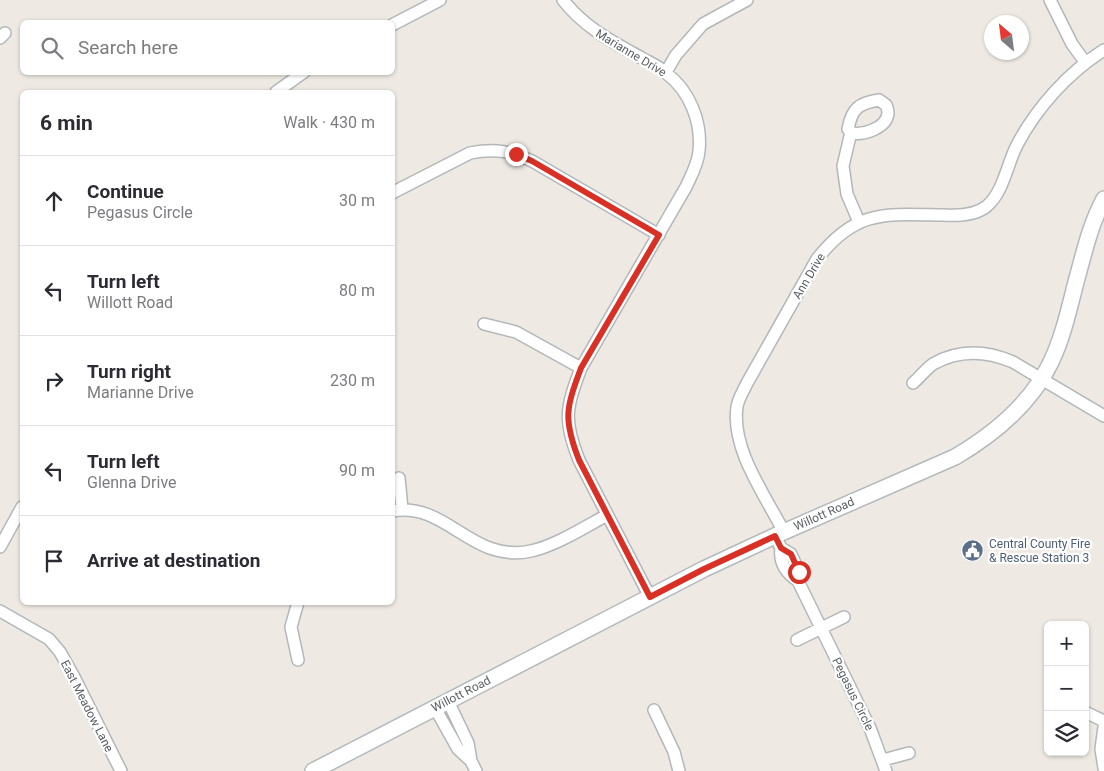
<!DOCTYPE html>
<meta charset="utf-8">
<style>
:root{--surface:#fff;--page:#f7f7f7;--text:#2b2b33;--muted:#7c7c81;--line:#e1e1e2}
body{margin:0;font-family:Roboto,sans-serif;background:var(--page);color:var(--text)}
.controls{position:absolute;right:15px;bottom:15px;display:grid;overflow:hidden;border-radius:8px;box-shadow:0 1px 4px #0004}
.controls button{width:45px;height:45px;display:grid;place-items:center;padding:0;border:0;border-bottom:1px solid var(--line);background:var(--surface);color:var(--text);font:25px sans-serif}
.compass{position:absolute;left:984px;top:15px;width:45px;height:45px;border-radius:50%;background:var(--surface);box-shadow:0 1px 4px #0004;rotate:332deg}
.stop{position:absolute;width:15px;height:15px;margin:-11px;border:4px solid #d93025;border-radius:50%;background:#fff}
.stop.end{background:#d93025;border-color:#fff;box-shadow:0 1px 5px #0008}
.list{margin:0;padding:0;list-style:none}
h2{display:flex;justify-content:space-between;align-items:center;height:65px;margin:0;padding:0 20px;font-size:21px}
h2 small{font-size:16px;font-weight:400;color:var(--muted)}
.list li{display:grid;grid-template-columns:32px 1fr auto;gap:15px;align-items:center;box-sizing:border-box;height:90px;padding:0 20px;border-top:1px solid var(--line)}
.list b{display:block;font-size:19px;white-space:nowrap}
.list p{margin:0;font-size:16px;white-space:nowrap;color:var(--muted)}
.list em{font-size:16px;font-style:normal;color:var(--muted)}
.icon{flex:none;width:28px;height:28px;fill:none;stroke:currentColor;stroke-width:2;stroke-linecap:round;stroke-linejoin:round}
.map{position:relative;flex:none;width:1104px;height:771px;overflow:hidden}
.search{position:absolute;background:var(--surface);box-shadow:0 1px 4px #0004;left:20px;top:20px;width:375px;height:55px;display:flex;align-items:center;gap:12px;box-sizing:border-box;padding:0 18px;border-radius:8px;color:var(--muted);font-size:19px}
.panel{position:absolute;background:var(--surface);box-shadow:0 1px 4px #0004;left:20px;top:90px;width:375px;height:515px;border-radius:8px}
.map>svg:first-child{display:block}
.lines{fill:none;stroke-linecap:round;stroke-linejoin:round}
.street-casing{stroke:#b3b7ba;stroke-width:14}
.secondary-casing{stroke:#b4b9bd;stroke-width:18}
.street{stroke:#fff;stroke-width:11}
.secondary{stroke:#fff;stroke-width:15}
.route{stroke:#d93025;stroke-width:6}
.labels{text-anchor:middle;stroke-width:4.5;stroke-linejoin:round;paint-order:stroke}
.street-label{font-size:12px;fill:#5b6064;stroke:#fff}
.service-label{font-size:12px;fill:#4e5e75;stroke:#fff;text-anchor:start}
</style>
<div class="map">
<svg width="1104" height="771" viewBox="0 0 1104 771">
<rect width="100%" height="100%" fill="#eeeae3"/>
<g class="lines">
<defs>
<path id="street" d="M563 0C584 27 611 41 640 57 648 62 659 66 666 73 690 91 702 122 699 151 698 164 691 176 686 187L581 368C566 408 563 420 579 460L650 597
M1050 0 1072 44 1085 62
M392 25 440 0
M0 38 5 33
M666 72 676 55 703 24 747 0
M276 92 304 72
M879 100 886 105C887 107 888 110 888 113 887 128 864 135 852 133L848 129C852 108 859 103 879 100Z
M851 132 843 166 847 194 859 222
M392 193 470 153C495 148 509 151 532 161L659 235
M484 324 516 332 581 368
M913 383C920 377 926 369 933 364 959 349 987 351 1013 362L1104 416
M399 478 402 509
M392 511C447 501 471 564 531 551 555 546 585 527 607 515
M784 532C765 495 731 449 737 407 738 399 743 392 746 385L817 259C856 209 885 214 943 215 957 216 976 215 987 206 1004 191 1007 164 1017 145 1037 107 1068 73 1104 50
M775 536 781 548 791 554 799 572 798 581 870 728 886 771
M0 547 22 507
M781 548C779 562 786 573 798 581
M0 611 49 639 60 652 74 677 121 771
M797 640 844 617
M298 660 291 627 298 602
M448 701 468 743 471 761 476 771
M435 708 458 749 471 761
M654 710 674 752 679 771
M1085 712 1104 721
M1104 727 1101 749 1104 768
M883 760 909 753"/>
<path id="secondary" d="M313 771 704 569 779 534 955 457C994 434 1031 404 1051 362 1063 337 1069 309 1076 282 1084 253 1090 225 1104 199"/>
</defs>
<!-- street casing -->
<use href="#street" class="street-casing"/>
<!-- secondary casing -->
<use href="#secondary" class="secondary-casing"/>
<!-- street -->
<use href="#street" class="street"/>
<!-- secondary -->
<use href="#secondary" class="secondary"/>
</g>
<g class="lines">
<!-- route -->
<path class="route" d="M516 154 532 161 659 235 581 368C566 408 563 419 579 460L650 597 704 569 775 536 781 548 791 554 799 572"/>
</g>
<!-- icons -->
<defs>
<symbol id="civic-disc" viewBox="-11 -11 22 22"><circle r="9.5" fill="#5c6f8a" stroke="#fff"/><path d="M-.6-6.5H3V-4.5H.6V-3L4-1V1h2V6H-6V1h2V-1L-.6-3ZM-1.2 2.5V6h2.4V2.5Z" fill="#fff"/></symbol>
</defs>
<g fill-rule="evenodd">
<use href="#civic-disc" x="960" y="538" width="25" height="25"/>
</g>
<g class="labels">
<!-- street labels -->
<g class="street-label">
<text transform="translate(631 53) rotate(31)" y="4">Marianne Drive</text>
<text transform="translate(809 276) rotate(-59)" y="4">Ann Drive</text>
<text transform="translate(824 514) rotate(-24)" y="4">Willott Road</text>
<text transform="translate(461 694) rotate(-27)" y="4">Willott Road</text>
<text transform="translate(853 694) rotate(64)" y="4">Pegasus Circle</text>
<text transform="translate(87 706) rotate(63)" y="4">East Meadow Lane</text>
</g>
<!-- service labels -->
<g class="service-label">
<text x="989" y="548">Central County Fire<tspan x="989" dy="14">&amp; Rescue Station 3</tspan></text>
</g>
</g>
</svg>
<div class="controls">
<button>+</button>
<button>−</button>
<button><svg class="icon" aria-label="layers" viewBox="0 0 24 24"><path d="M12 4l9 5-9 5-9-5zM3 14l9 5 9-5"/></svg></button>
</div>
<svg class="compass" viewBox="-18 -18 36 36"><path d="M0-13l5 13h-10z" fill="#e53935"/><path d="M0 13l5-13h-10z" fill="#7c7c81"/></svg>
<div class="stop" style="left:799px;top:572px"></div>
<div class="stop end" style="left:516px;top:154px"></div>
<div class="search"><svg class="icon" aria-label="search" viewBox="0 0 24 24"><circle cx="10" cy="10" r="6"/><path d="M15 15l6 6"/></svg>Search here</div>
<section class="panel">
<h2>6 min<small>Walk · 430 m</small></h2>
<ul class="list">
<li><svg class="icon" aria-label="ahead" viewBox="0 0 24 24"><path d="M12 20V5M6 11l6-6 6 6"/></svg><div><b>Continue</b><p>Pegasus Circle</p></div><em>30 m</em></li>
<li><svg class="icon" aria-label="left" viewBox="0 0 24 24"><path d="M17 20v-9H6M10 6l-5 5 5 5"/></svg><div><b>Turn left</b><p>Willott Road</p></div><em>80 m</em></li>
<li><svg class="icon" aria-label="right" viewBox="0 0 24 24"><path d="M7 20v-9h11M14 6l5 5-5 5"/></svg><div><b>Turn right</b><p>Marianne Drive</p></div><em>230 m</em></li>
<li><svg class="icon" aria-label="left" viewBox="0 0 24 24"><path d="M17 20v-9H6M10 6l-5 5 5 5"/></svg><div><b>Turn left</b><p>Glenna Drive</p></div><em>90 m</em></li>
<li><svg class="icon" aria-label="arrive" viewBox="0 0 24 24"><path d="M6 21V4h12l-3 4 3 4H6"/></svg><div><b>Arrive at destination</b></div></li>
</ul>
</section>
</div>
